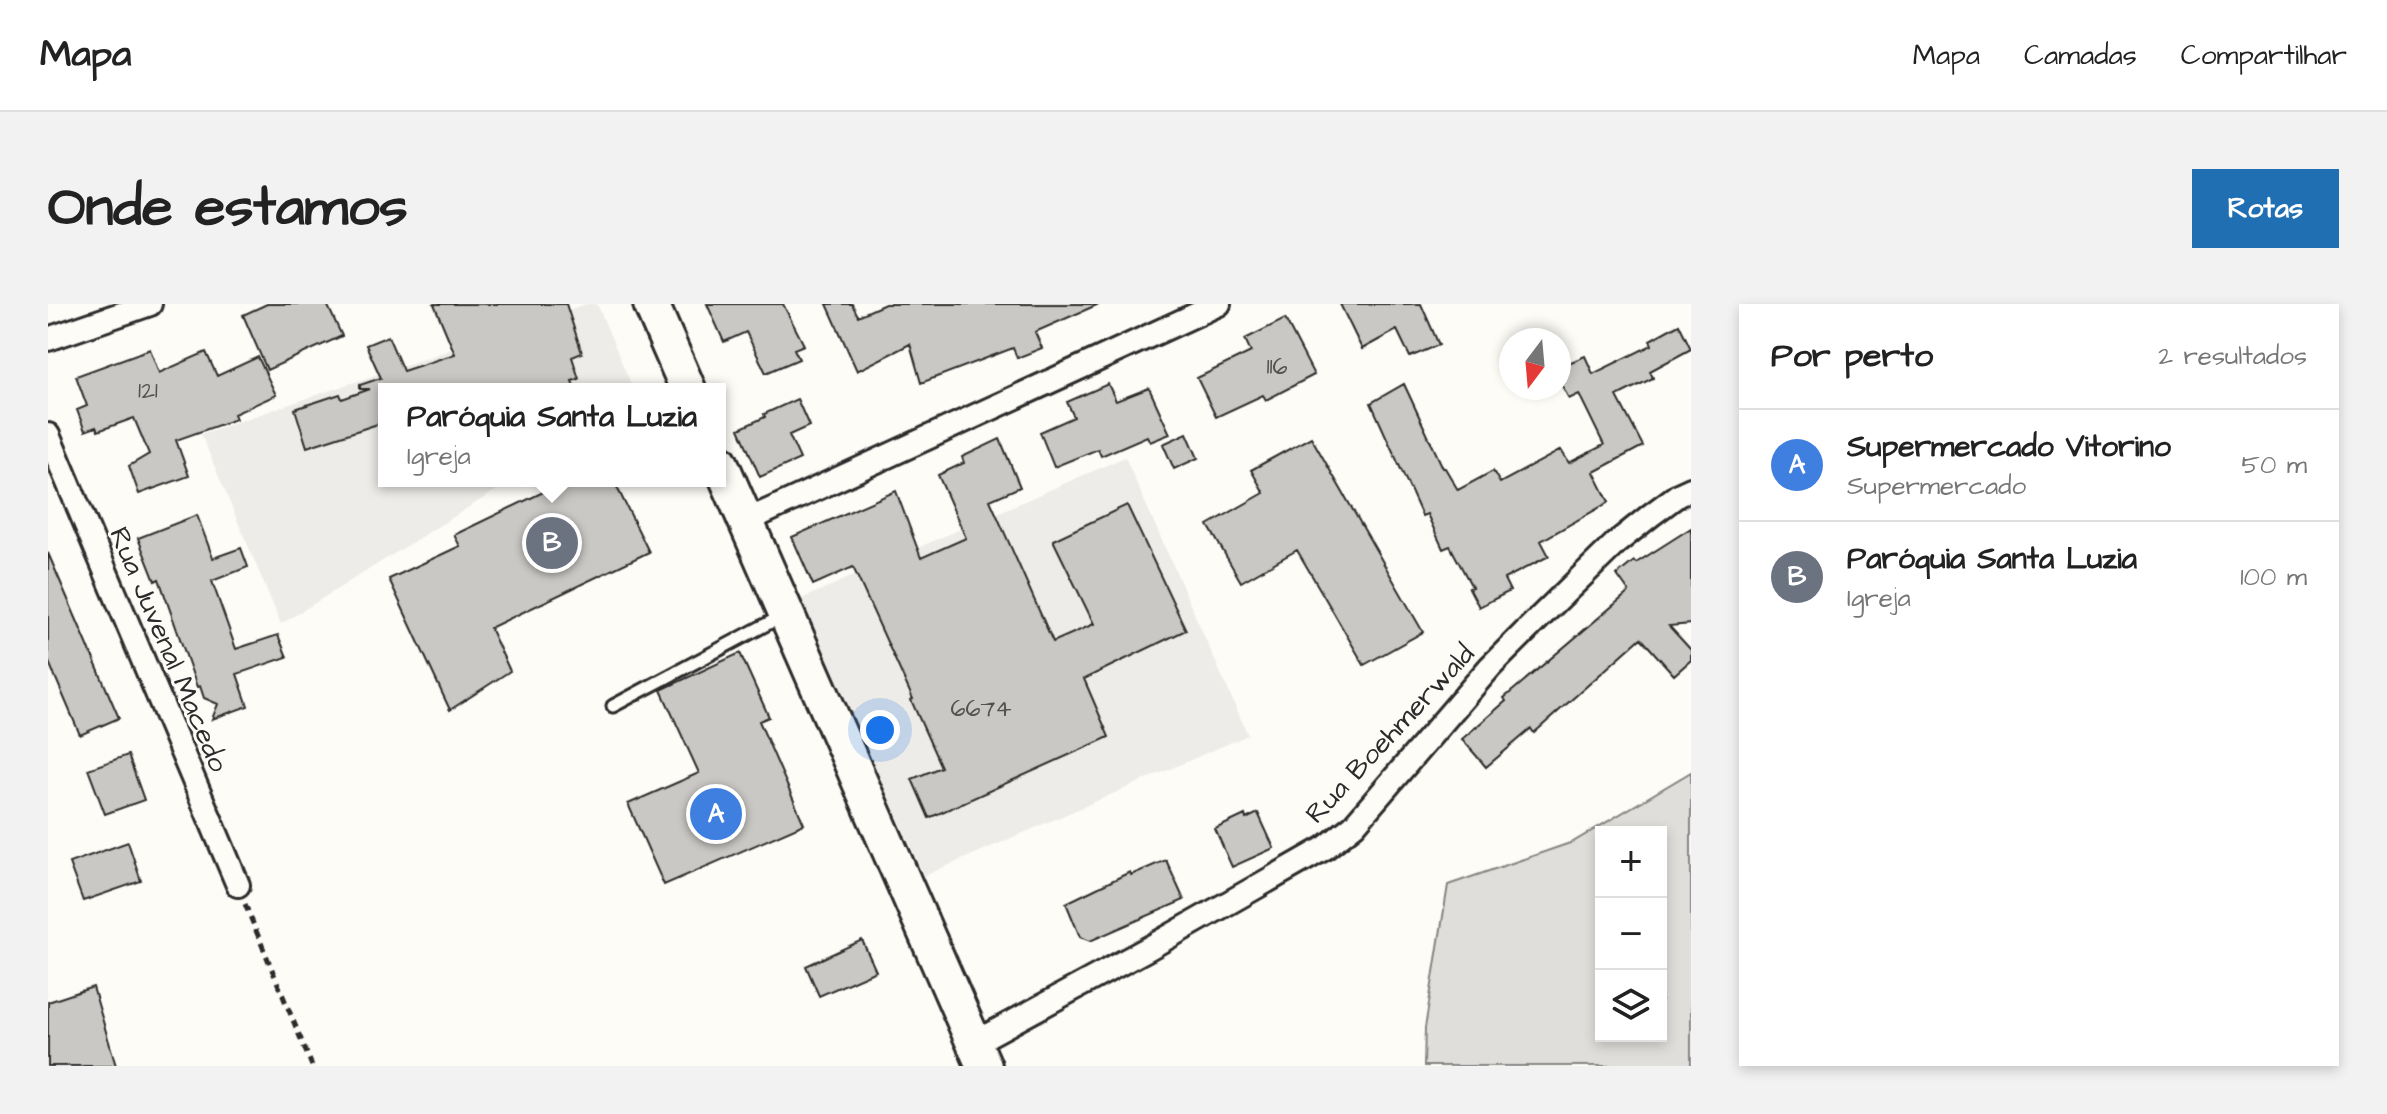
<!DOCTYPE html>
<html lang="pt">
<meta charset="utf-8">
<style>
:root{--surface:#fff;--page:#f2f2f2;--text:#222;--muted:#767676;--line:#e0e0e0;--accent:#1f6fb2}
body{margin:0;font-family:"Architects Daughter",sans-serif;background:var(--page);color:var(--text)}
.controls{position:absolute;right:24px;bottom:24px;display:grid;overflow:hidden;border-radius:0px;box-shadow:0 4px 12px #0003}
.controls button{width:72px;height:72px;display:grid;place-items:center;padding:0;border:0;border-bottom:2px solid var(--line);background:var(--surface);color:var(--text);font:40px sans-serif}
.compass{position:absolute;left:1451px;top:24px;width:72px;height:72px;border-radius:50%;background:var(--surface);box-shadow:0 4px 12px #0003;rotate:196deg}
.you{position:absolute;left:832px;top:426px;width:28px;height:28px;margin:-20px;border:6px solid #fff;border-radius:50%;background:#1a73e8;box-shadow:0 0 0 12px #1a73e833}
.badge{display:grid;place-items:center;width:52px;height:52px;border-radius:50%;background:var(--accent);color:#fff;font-size:26px;font-weight:700}
.pin{position:absolute;translate:-50% -50%;border:4px solid #fff;box-shadow:0 2px 8px #0006}
.popup{position:absolute;left:330px;top:79px;width:348px;height:104px;box-sizing:border-box;display:grid;place-content:center;border-radius:0px;background:var(--surface);filter:drop-shadow(0 2px 6px #0005);font-size:26px;white-space:nowrap;color:var(--muted)}
.popup b{font-size:30px;color:var(--text)}
.popup::after{content:'';position:absolute;left:50%;top:100%;margin-left:-16px;border:16px solid transparent;border-top-color:var(--surface)}
.list{margin:0;padding:0;list-style:none}
h2{display:flex;justify-content:space-between;align-items:center;height:104px;margin:0;padding:0 32px;font-size:34px}
h2 small{font-size:26px;font-weight:400;color:var(--muted)}
.list li{display:grid;grid-template-columns:52px 1fr auto;gap:24px;align-items:center;box-sizing:border-box;height:112px;padding:0 32px;border-top:2px solid var(--line)}
.list b{display:block;font-size:30px;white-space:nowrap}
.list p{margin:0;font-size:26px;white-space:nowrap;color:var(--muted)}
.list em{font-size:26px;font-style:normal;color:var(--muted)}
.icon{flex:none;width:44px;height:44px;fill:none;stroke:currentColor;stroke-width:2;stroke-linecap:round;stroke-linejoin:round}
.map{position:relative;flex:none;width:1643px;height:762px;overflow:hidden;border-radius:0px}
header{display:flex;align-items:center;gap:48px;box-sizing:border-box;height:112px;padding:0 40px;background:var(--surface);border-bottom:2px solid var(--line)}
header strong{font-size:38px}
nav{display:flex;gap:44px;margin-inline-start:auto;font-size:28px}
.intro{display:flex;align-items:center;justify-content:space-between;box-sizing:border-box;height:192px;padding:0 48px}
h1{margin:0;font-size:56px}
.button{padding:20px 36px;border-radius:0px;background:var(--accent);color:#fff;font-size:28px;font-weight:700}
main{display:flex;gap:48px;padding:0 48px}
aside{flex:1;background:var(--surface);border-radius:0px;box-shadow:0 4px 12px #0003}
.map>svg:first-child{display:block}
.built{fill:#edece8}
.green{fill:#dfdeda;stroke:#858482;stroke-width:2;fill-rule:evenodd}
.building{fill:#c9c8c4;stroke:#2b2b2b;stroke-width:2}
.lines{fill:none;stroke-linecap:round;stroke-linejoin:round}
.service-casing{stroke:#2b2b2b;stroke-width:17}
.minor-casing{stroke:#2b2b2b;stroke-width:28}
.primary-casing{stroke:#2b2b2b;stroke-width:40}
.path{stroke:#2b2b2b;stroke-width:5;stroke-dasharray:8 6;stroke-linecap:butt}
.service{stroke:#fdfcf7;stroke-width:11}
.minor{stroke:#fdfcf7;stroke-width:22}
.primary{stroke:#fdfcf7;stroke-width:34}
.labels{text-anchor:middle;stroke-width:6;stroke-linejoin:round;paint-order:stroke}
.number-label{font-size:24px;fill:#525251}
.street-label{font-size:28px;fill:#2b2b2b;stroke:#fdfcf7}
</style>
<header>
<strong>Mapa</strong>
<nav><a>Mapa</a><a>Camadas</a><a>Compartilhar</a></nav>
</header>
<div class="intro"><h1>Onde estamos</h1><a class="button">Rotas</a></div>
<main>
<div class="map">
<svg width="1643" height="762" viewBox="0 0 1643 762">
<rect width="100%" height="100%" fill="#fdfcf7"/>
<filter id="ink" filterUnits="userSpaceOnUse"><feTurbulence type="fractalNoise" baseFrequency=".0125" numOctaves="2"/><feDisplacementMap in="SourceGraphic" scale="16" xChannelSelector="R" yChannelSelector="G"/><feConvolveMatrix kernelMatrix="1 2 1 2 8 2 1 2 1" color-interpolation-filters="sRGB"/></filter>
<g filter="url(#ink)">
<!-- built -->
<path class="built" d="M538 0H549L585 85H336V177H463L233 320 153 130Z
M1077 153 1200 431 876 572 753 295Z"/>
<!-- green -->
<path class="green" d="M1643 468V762H1376L1377 724 1400 581 1525 538ZM1553 528H1613V732H1553Z"/>
<!-- building -->
<path class="building" d="M219 0H279L294 32 219 66 195 11Z
M386 0H518L534 49 524 53 531 75 524 77 527 85H336V118L259 143 247 105 292 90 294 95 322 85H312V81L333 74 318 41 340 32 355 67 407 50Z
M659 0H735L756 41 746 45 751 55 718 69 698 28 676 38Z
M779 0H804L810 12 837 0H1051L987 28 994 44 969 54 965 44 873 79 862 40 809 67Z
M1292 0H1373L1391 41 1362 53 1349 26 1314 45Z
M1237 15 1266 71 1218 96 1215 91 1168 113 1149 74 1203 48 1197 35Z
M1631 20 1643 45 1602 67 1605 74 1569 92 1595 142 1546 168 1561 198 1493 237 1501 252 1456 275 1462 287 1431 303 1421 284 1424 283 1402 242 1395 245 1379 210 1374 212 1323 99 1356 80 1395 164H1397L1410 186 1445 167 1452 179 1513 146 1521 159 1556 141 1531 90 1521 95 1511 76V63L1537 52 1545 70 1604 41 1602 36Z
M102 45 111 69 158 48 169 72 210 53 228 91 186 110 188 115 128 136 141 172 91 190 81 162 101 150 86 114 50 127 48 123 37 127 29 106 39 102 28 72Z
M1060 80 1068 97 1101 84 1122 130 1102 138 1099 132 1053 152 1050 145 1006 163 992 128 1026 113 1019 98Z
M749 95 761 122 741 131 752 155 712 173 691 125 717 113 716 110Z
M1139 129 1150 154 1126 165 1115 140Z
M1263 133 1375 328 1316 361 1249 246 1193 278 1160 221 1216 189 1203 166Z
M952 135 972 183 942 196 1005 338 1046 320 1005 236 1079 201 1138 326 1036 375 1061 433 881 514 864 475 893 463 863 396 865 395 805 263 765 281 744 233 848 187 873 254 918 234 890 171 916 159 914 153Z
M518 177H566L601 248 442 324 462 367 402 406 341 275 412 242 406 231Z
M149 211 165 254 193 244 200 263 164 277 188 345 230 331 239 353 189 370 200 402 164 415 170 400 156 394 152 382 149 383 111 275 107 277 90 234Z
M1643 224V320L1621 322 1643 346V356L1626 371 1593 334 1486 429 1483 425 1438 463 1414 435 1458 397 1456 394 1581 288 1569 271 1586 257 1588 259Z
M0 249 71 414 32 431 0 356Z
M692 349 721 413 711 417 756 520 616 581 580 500 651 469 613 386Z
M80 451 96 496 57 510 40 465Z
M1210 509 1226 544 1184 563 1167 525 1197 511 1198 515Z
M80 538 93 577 35 597 21 559Z
M1118 556 1136 596 1042 637 1032 633 1018 599 1082 568 1083 571Z
M814 636 828 667 771 692 758 662Z
M45 683 68 762H0V698Z"/>
<g class="lines">
<defs>
<path id="service" d="M565 402 734 312"/>
<path id="minor" d="M0 35 102 0
M0 131 190 581
M698 217 1171 0
M926 739 1101 644 1277 544 1306 521 1442 363 1490 315 1568 239 1603 211 1630 191 1643 185"/>
<path id="primary" d="M603 0 640 85
M672 158 936 762"/>
</defs>
<!-- service casing -->
<use href="#service" class="service-casing"/>
<!-- minor casing -->
<use href="#minor" class="minor-casing"/>
<!-- primary casing -->
<use href="#primary" class="primary-casing"/>
<!-- path -->
<path class="path" d="M197 600 264 762"/>
<!-- service -->
<use href="#service" class="service"/>
<!-- minor -->
<use href="#minor" class="minor"/>
<!-- primary -->
<use href="#primary" class="primary"/>
</g>
</g>
<g class="labels">
<!-- number labels -->
<g class="number-label">
<text x="1229" y="70">116</text>
<text x="100" y="94">121</text>
<text x="933" y="412">6674</text>
</g>
<!-- street labels -->
<g class="street-label">
<text transform="translate(122 345) rotate(67)" y="10">Rua Juvenal Macedo</text>
<text transform="translate(1341 429) rotate(-47)" y="10">Rua Boehmerwald</text>
</g>
</g>
</svg>
<div class="controls">
<button>+</button>
<button>−</button>
<button><svg class="icon" aria-label="layers" viewBox="0 0 24 24"><path d="M12 4l9 5-9 5-9-5zM3 14l9 5 9-5"/></svg></button>
</div>
<svg class="compass" viewBox="-18 -18 36 36"><path d="M0-13l5 13h-10z" fill="#e53935"/><path d="M0 13l5-13h-10z" fill="#767676"/></svg>
<div class="you"></div>
<div class="pin badge" style="left:668px;top:510px;background:#3f7fe0">A</div>
<div class="pin badge" style="left:504px;top:239px;background:#6b7280">B</div>
<div class="popup"><b>Paróquia Santa Luzia</b>Igreja</div>
</div>
<aside>
<h2>Por perto<small>2 resultados</small></h2>
<ul class="list">
<li><span class="badge" style="background:#3f7fe0">A</span><div><b>Supermercado Vitorino</b><p>Supermercado</p></div><em>50 m</em></li>
<li><span class="badge" style="background:#6b7280">B</span><div><b>Paróquia Santa Luzia</b><p>Igreja</p></div><em>100 m</em></li>
</ul>
</aside>
</main>
